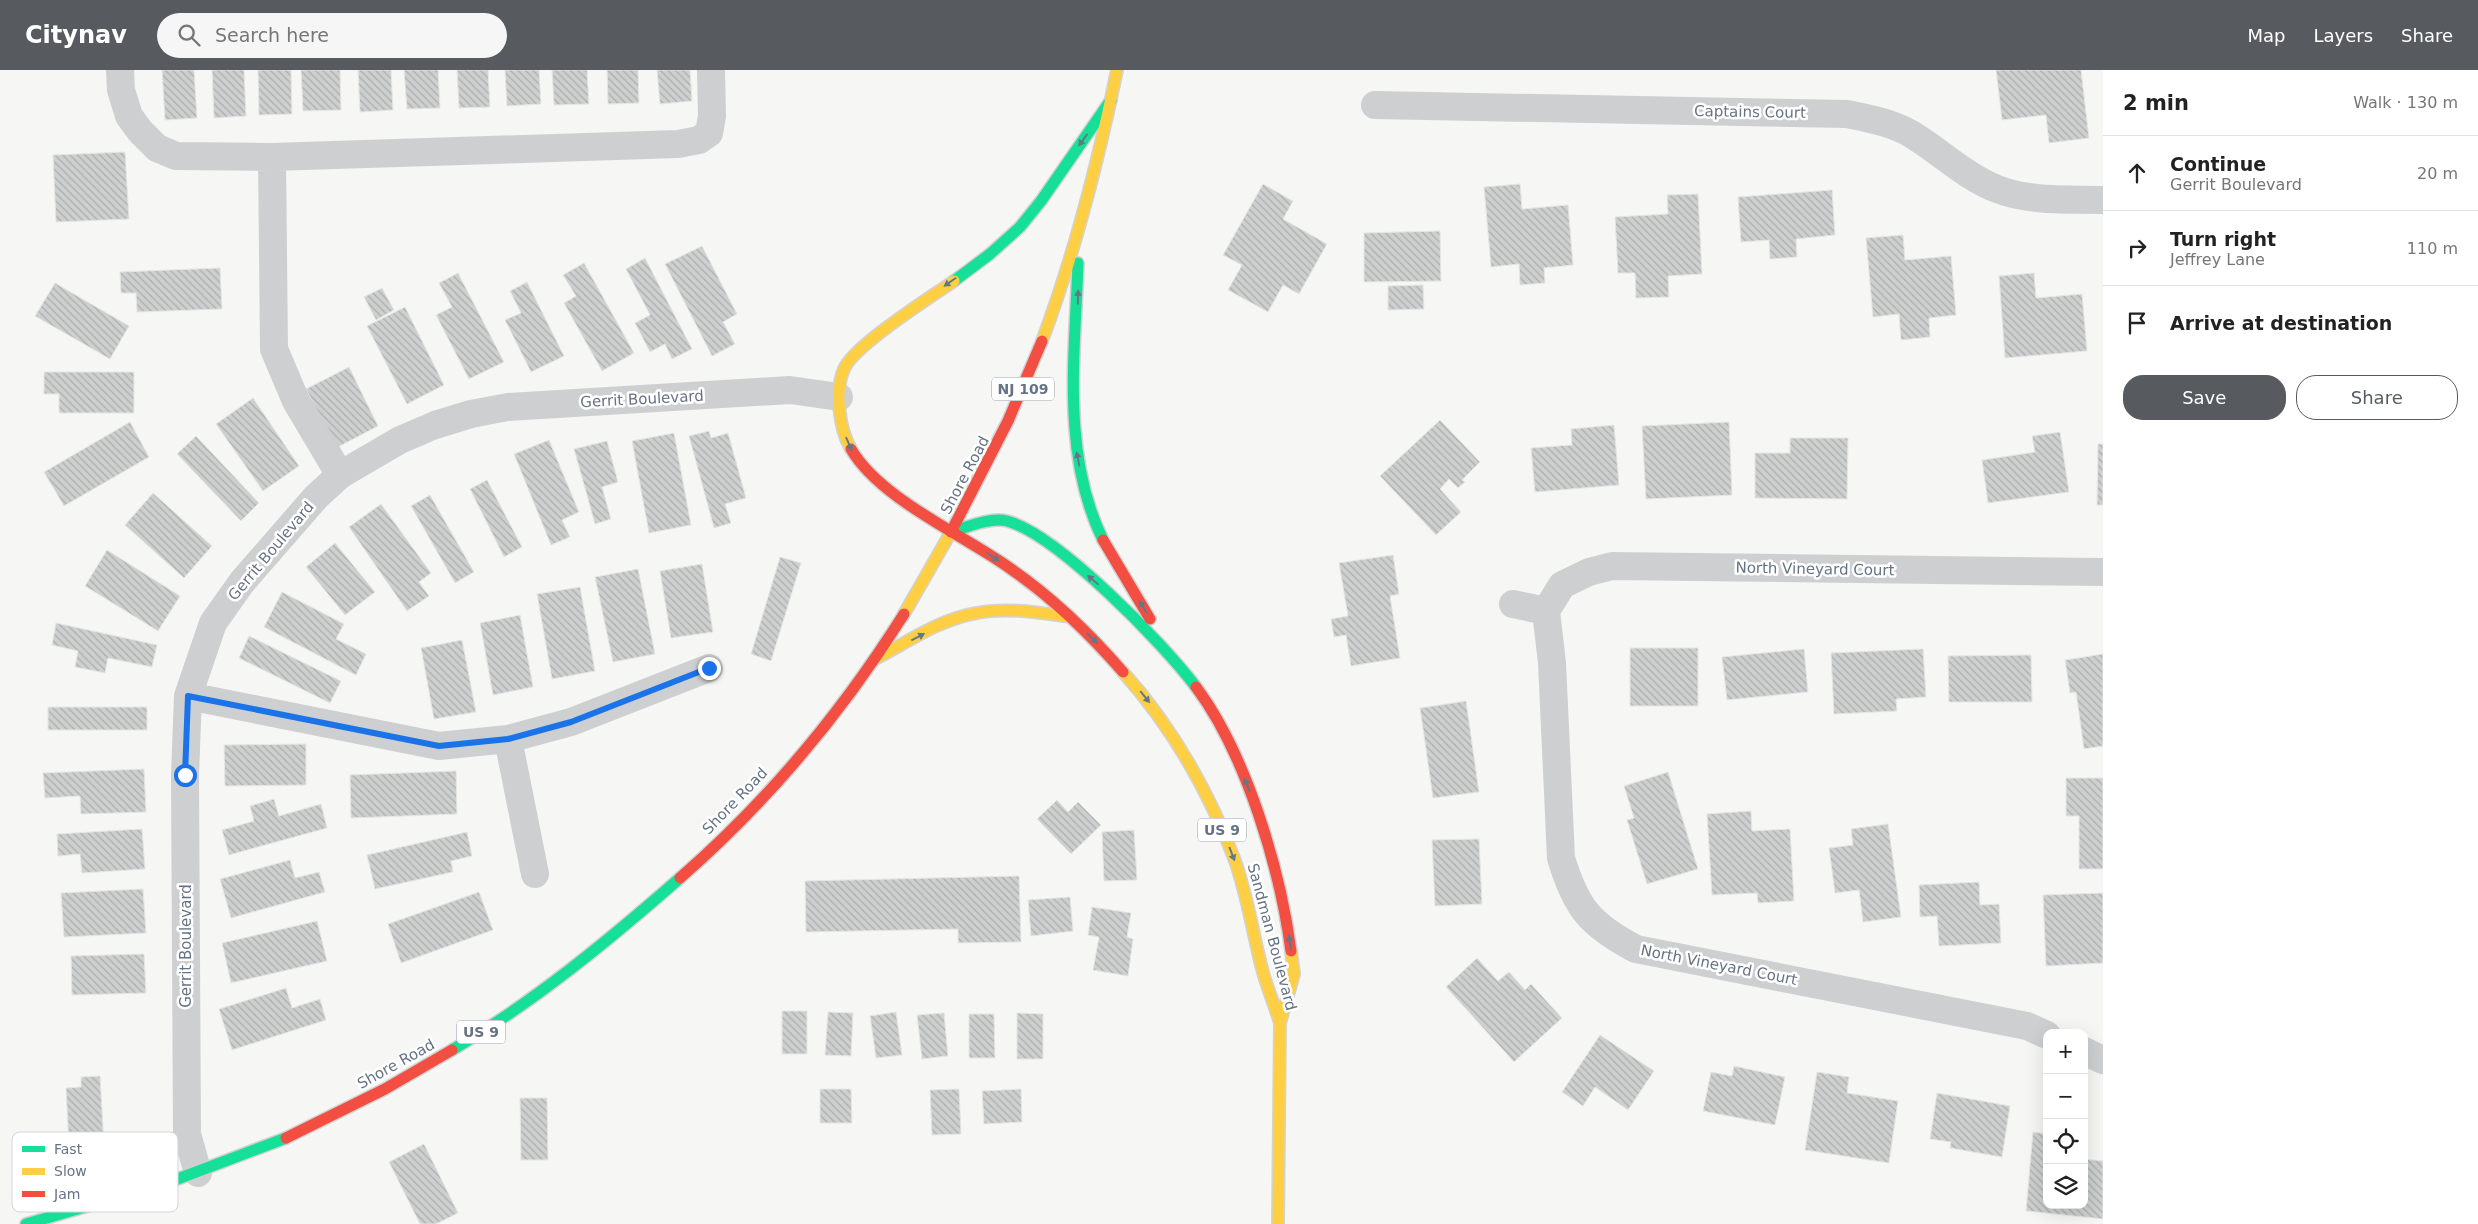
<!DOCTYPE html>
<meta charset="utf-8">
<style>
:root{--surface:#fff;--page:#f6f6f6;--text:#222;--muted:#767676;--line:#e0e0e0;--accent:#575b60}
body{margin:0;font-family:"DejaVu Sans",sans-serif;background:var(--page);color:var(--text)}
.controls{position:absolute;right:15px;bottom:15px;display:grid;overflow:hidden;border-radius:10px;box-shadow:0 5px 20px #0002}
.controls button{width:45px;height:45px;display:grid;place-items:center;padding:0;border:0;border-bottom:1px solid var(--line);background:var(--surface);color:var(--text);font:25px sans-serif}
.stop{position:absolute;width:15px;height:15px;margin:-11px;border:4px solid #1a73e8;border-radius:50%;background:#fff}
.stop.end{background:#1a73e8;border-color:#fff;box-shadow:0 1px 5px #0008}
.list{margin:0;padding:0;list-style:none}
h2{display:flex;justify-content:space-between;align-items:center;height:65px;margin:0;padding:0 20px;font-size:21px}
h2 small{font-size:16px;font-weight:400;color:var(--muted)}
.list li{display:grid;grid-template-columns:32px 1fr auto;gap:15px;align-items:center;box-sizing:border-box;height:75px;padding:0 20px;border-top:1px solid var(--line)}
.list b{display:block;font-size:19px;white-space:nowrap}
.list p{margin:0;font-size:16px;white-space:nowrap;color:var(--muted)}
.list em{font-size:16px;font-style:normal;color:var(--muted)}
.actions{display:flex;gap:10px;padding:15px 20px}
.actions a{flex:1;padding:11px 0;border:1px solid var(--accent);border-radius:20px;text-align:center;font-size:18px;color:var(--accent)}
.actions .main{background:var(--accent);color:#fff}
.icon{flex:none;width:28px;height:28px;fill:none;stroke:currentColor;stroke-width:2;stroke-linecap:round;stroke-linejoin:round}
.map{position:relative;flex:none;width:2103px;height:1154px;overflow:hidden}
header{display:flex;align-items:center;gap:30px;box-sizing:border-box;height:70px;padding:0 25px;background:var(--accent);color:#fff}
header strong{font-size:24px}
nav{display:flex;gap:28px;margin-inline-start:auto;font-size:18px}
.search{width:350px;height:45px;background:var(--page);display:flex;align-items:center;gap:12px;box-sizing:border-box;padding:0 18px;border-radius:28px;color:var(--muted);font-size:19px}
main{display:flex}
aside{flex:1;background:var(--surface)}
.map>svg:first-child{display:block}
.building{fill:url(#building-back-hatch);stroke:#e6e6e4}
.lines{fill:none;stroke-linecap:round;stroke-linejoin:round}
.fast-casing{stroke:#d2d2d3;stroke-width:14}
.slow-casing{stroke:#d2d2d3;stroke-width:14}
.jam-casing{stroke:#d2d2d3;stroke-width:14}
.street{stroke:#cecfd0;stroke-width:28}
.fast{stroke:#16e098;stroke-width:11}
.slow{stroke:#ffcf43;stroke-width:11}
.jam{stroke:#f24e42;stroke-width:11}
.oneway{fill:#627886}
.route{stroke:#1a73e8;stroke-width:6}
.labels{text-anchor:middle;stroke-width:5;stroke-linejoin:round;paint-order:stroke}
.shield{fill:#fff;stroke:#949daa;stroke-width:1}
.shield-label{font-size:14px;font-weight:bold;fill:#667385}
.street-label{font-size:15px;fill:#667385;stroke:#fff}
.key{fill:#fff;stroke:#d1d5da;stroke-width:1}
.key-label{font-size:14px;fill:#667385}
</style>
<header>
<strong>Citynav</strong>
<div class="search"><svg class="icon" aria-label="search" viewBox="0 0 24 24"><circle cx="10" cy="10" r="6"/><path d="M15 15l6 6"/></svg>Search here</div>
<nav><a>Map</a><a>Layers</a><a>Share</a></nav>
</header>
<main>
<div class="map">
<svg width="2103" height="1154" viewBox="0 0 2103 1154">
<defs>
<pattern id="building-back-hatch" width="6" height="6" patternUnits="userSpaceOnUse" patternTransform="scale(1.25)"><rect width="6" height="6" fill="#ced0d0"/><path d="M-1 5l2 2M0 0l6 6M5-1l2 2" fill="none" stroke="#abadae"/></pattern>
</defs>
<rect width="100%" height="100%" fill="#f6f6f5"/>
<!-- building -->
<path class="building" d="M162 0H194L197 48 165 50Z
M212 0H244L246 46 214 48Z
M258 0H291L292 44 259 45Z
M301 0H340L341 40 303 41Z
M358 0H391L393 40 360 42Z
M404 0H438L440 38 407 39Z
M457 0H488L490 37 459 38Z
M505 0H539L541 34 507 36Z
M552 0H587L589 34 554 35Z
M607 0H638L639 33 608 34Z
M657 0H690L692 31 660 34Z
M1996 0H2081L2089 68 2049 73 2046 45 2002 50Z
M125 82 129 149 56 152 53 85Z
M1263 114 1293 131 1283 149 1327 174 1299 224 1283 215 1268 242 1228 220 1242 195 1223 185Z
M1520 114 1522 139 1568 135 1573 195 1544 198 1545 213 1520 215 1519 194 1491 197 1484 117Z
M1832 120 1835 165 1796 169 1797 187 1770 189 1769 170 1741 172 1738 127Z
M1698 124 1702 204 1668 206 1669 227 1636 228 1635 203H1618L1615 147 1668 144 1667 125Z
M1440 161 1441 211 1364 212V163Z
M1903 165 1905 190 1951 186 1956 245 1929 248 1930 267 1901 270 1899 244 1873 247 1866 168Z
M702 176 737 244 723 252 735 274 712 286 665 194Z
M645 188 692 279 672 289 665 274 650 282 635 253 650 245 626 199Z
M584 193 634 283 602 301 564 233 576 226 563 205Z
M220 198 222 239 137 242 136 223H121L120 202Z
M458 203 504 292 469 309 436 245 452 237 439 213Z
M2034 203 2036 228 2082 224 2087 281 2005 288 1999 206Z
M527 212 564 286 531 302 505 250 521 243 510 221Z
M55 213 129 256 110 289 35 246Z
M1423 215 1424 239 1388 240V216Z
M382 218 394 240 376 250 364 227Z
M405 237 444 315 407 334 367 256Z
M349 297 378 356 336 378 306 319Z
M44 302H134V343H59V324H44Z
M253 328 299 396 263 421 216 354Z
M1440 350 1480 392 1462 410 1465 412 1458 418 1449 409 1440 419 1461 442 1436 465 1380 406Z
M130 352 149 387 64 436 44 402Z
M1729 352 1732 425 1646 429 1642 356Z
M1614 355 1619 415 1535 422 1531 378 1572 375 1571 359Z
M709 361 711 368 728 363 746 428 725 434 731 453 714 458 689 366Z
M2060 362 2069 422 1988 433 1982 390 2035 382 2032 366Z
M674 363 691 455 649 463 632 371Z
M196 366 259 433 241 451 177 384Z
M1790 368H1848L1847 429 1755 428V383H1790Z
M549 370 579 442 562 450 570 467 551 475 514 384Z
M607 371 618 412 602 417 611 449 595 454 574 379Z
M2098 374H2103V435H2097Z
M487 410 522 477 504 487 470 419Z
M153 423 212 476 184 508 125 455Z
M430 425 474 502 455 513 411 436Z
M381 434 431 503 419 512 429 526 407 541 349 457Z
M335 473 375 522 345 545 306 497Z
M107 480 180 526 158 561 85 516Z
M1393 485 1399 524 1390 526 1400 588 1351 596 1346 565 1334 567 1331 549 1348 546 1339 493Z
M780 487 801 493 771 591 751 584Z
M702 494 713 562 671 568 660 501Z
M638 499 655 584 613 592 595 507Z
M580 517 595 601 552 609 537 524Z
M282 522 344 554 336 569 366 584 356 605 264 557Z
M520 545 533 617 493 625 480 553Z
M56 553 157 575 152 597 108 588 105 603 75 597 78 581 52 575Z
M249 566 341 611 330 633 239 588Z
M462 570 476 642 434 649 421 578Z
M1630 578H1698V636H1630Z
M1804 579 1808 622 1727 630 1722 587Z
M1923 579 1926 627 1896 629 1897 641 1834 644 1831 583Z
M2103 584V676L2084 679 2076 622 2070 623 2065 590Z
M2031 585 2032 632H1949L1948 586Z
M1466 631 1479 722 1433 728 1420 638Z
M48 637H147V660H48Z
M306 674V715L225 716 224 675Z
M144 699 146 742 81 744 80 726 45 728 43 703Z
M456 701 457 744 351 748 350 705Z
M1668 702 1698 799 1647 814 1627 750 1634 748 1624 716Z
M2066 708H2103V799H2079V746H2066Z
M274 729 279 746 321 734 327 758 229 785 222 760 254 751 250 736Z
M1057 730 1068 742 1078 732 1101 755 1071 784 1037 749Z
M1751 741 1752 761 1790 759 1794 831 1758 833 1757 823 1712 825 1707 744Z
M1888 754 1901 847 1863 852 1859 820 1835 823 1829 778 1853 775 1851 759Z
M142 759 145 799 82 803 80 784 58 786 57 764Z
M1134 760 1137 810 1104 811 1102 762Z
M467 762 472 786 451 791 453 802 375 819 367 785Z
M1479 769 1482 834 1435 836 1432 770Z
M290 790 295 808 319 802 325 822 231 848 220 809Z
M1019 806 1021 872 958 873V859L806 862 805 811Z
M1979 812 1980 835 1999 834 2001 873 1939 876 1937 846 1920 847 1919 815Z
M143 819 146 863 64 867 61 823Z
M479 822 493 860 401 893 388 854Z
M2103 823V893L2046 896 2043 825Z
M1070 827 1073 861 1031 866 1028 830Z
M1092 837 1131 843 1127 867 1133 869 1128 906 1093 900 1099 867 1088 865Z
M317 851 327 891 231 913 222 873Z
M144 884 146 923 72 925 71 886Z
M1477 888 1498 911 1509 902 1525 920 1531 914 1562 948 1514 992 1446 917Z
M286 918 292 938 320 929 326 950 232 980 219 939Z
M782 941H807V984H782Z
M828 942 853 943 851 986 825 985Z
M896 942 902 985 876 988 870 946Z
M944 943 948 986 922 989 917 945Z
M1017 943 1043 944V989H1017Z
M969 944H994L995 988H969Z
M1600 965 1654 1001 1628 1040 1595 1017 1583 1036 1562 1022Z
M1734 996 1785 1007 1775 1055 1703 1041 1711 1002 1732 1006Z
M1817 1002 1849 1007 1847 1023 1898 1031 1889 1093 1805 1080Z
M100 1006 104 1074 69 1076 66 1018 81 1017V1007Z
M820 1019H851L852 1053H820Z
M959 1019 961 1064 932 1065 930 1020Z
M1021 1019 1022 1052 984 1054 982 1021Z
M1937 1023 2010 1036 2002 1087 1950 1078 1951 1072 1930 1069Z
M520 1028H547L548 1090H521Z
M2033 1062 2047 1064V1135H2084V1089L2103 1091V1149L2026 1141Z
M424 1074 458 1143 436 1154H420L389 1092Z"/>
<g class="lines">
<defs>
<path id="fast" d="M1078 193C1075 285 1061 384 1103 470
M954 211 990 184 1020 157 1041 131 1111 30
M951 462C967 457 990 447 1007 451 1057 464 1164 574 1196 617
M452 980C534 932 608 871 680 808
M26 1154 167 1113 286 1068"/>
<path id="slow" d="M1042 271C1075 183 1098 92 1117 0
M851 379C839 359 834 318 845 297 857 274 929 228 954 211
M904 544 951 462
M875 589C908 572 940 549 977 543 1008 537 1040 543 1070 547
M1123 602C1172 657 1208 720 1234 788 1248 826 1253 867 1264 906 1269 922 1275 937 1280 953
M1278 1154 1280 953 1294 904 1291 881"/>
<path id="jam" d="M851 379C880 429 964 465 1011 499 1053 528 1090 564 1123 602
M951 462 1008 351 1042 271
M1103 470 1150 549
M1196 617C1246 684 1280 798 1291 881
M680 808C766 733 843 641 904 544
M286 1068 385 1019 452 980"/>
</defs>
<!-- fast casing -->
<use href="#fast" class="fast-casing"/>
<!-- slow casing -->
<use href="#slow" class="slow-casing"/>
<!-- jam casing -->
<use href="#jam" class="jam-casing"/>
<!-- street -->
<path class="street" d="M120 0 121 20 129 46 140 61 157 78 176 86 272 87 678 74 699 70 709 63 712 46 711 0
M1375 35 1847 44C1872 49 1898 54 1919 69 1945 86 1967 107 1997 119 2030 132 2068 129 2103 130
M272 87 274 279 296 331 340 405
M1513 534 1546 541
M188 626 439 676 508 669 571 652 709 598
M508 669 535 804
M2047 965 2027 956 1636 879C1590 855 1576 838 1561 788L1552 593 1546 541 1562 515 1589 502 1612 496 2103 502
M2084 981 2103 990
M198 1103 187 1064 185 705 188 626 213 553 242 512 316 427 340 405 400 370 435 355 471 344 508 337 790 320 839 327"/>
<!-- fast -->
<use href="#fast" class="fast"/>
<!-- slow -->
<use href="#slow" class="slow"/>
<!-- jam -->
<use href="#jam" class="jam"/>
</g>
<!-- one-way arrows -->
<defs><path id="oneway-solid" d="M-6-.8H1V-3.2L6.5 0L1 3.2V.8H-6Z" transform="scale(1.25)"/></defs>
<g class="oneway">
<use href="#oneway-solid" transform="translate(1083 70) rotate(126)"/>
<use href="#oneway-solid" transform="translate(950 212) rotate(145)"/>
<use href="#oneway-solid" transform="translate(1078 227) rotate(-89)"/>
<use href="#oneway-solid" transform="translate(849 374) rotate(66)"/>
<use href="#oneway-solid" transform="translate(1078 389) rotate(-101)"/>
<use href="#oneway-solid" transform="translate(993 487) rotate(32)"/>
<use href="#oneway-solid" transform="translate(1093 510) rotate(-140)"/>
<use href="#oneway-solid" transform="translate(1143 537) rotate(-122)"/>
<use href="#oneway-solid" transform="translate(918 567) rotate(-27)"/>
<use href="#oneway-solid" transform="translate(1092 568) rotate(45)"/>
<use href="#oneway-solid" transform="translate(1145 627) rotate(51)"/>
<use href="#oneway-solid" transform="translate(1247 715) rotate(-112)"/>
<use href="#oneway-solid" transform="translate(1232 784) rotate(69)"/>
<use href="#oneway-solid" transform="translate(1290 872) rotate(-98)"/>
</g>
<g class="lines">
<!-- route -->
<path class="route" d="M185 705 188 626 439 676 508 669 571 652 709 598"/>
</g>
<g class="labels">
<!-- shield labels -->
<g class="shield">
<rect x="992" y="307.5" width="62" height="23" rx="4"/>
<rect x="1198" y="748.5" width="48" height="23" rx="4"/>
<rect x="457" y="950.5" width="48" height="23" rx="4"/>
</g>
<g class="shield-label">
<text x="1023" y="324">NJ 109</text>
<text x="1222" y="765">US 9</text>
<text x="481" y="967">US 9</text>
</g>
<!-- street labels -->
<g class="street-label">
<text transform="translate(1750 42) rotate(1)" y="5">Captains Court</text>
<text transform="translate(642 329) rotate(-3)" y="5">Gerrit Boulevard</text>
<text transform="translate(965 405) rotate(-62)" y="5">Shore Road</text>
<text transform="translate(271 481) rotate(-50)" y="5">Gerrit Boulevard</text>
<text transform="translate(1815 499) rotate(1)" y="5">North Vineyard Court</text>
<text transform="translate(735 731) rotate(-46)" y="5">Shore Road</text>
<text transform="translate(1272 867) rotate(75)" y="5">Sandman Boulevard</text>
<text transform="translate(186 876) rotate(-90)" y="5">Gerrit Boulevard</text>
<text transform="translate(1719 895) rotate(11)" y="5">North Vineyard Court</text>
<text transform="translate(396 994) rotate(-29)" y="5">Shore Road</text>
</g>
</g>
<!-- legend -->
<rect x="12" y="1062" width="166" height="80" rx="8" class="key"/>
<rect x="22" y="1076" width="23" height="6" fill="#16e098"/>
<rect x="22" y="1098" width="23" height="7" fill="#ffcf43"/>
<rect x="22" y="1121" width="23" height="6" fill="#f24e42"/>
<g class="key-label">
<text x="54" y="1084">Fast</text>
<text x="54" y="1106">Slow</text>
<text x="54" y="1129">Jam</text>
</g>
</svg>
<div class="controls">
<button>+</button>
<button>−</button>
<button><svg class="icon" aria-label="locate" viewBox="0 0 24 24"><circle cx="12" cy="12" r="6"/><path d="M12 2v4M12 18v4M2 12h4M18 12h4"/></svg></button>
<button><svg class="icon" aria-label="layers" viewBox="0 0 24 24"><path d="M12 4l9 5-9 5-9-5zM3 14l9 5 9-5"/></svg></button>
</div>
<div class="stop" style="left:185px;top:705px"></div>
<div class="stop end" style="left:709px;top:598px"></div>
</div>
<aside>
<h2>2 min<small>Walk · 130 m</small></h2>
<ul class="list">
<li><svg class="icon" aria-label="ahead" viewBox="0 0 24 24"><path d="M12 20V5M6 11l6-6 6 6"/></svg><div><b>Continue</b><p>Gerrit Boulevard</p></div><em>20 m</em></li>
<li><svg class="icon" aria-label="right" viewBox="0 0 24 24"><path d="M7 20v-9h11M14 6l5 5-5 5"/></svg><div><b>Turn right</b><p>Jeffrey Lane</p></div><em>110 m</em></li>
<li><svg class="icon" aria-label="arrive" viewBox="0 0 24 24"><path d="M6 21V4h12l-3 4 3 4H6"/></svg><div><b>Arrive at destination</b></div></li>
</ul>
<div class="actions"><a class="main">Save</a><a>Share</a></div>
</aside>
</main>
